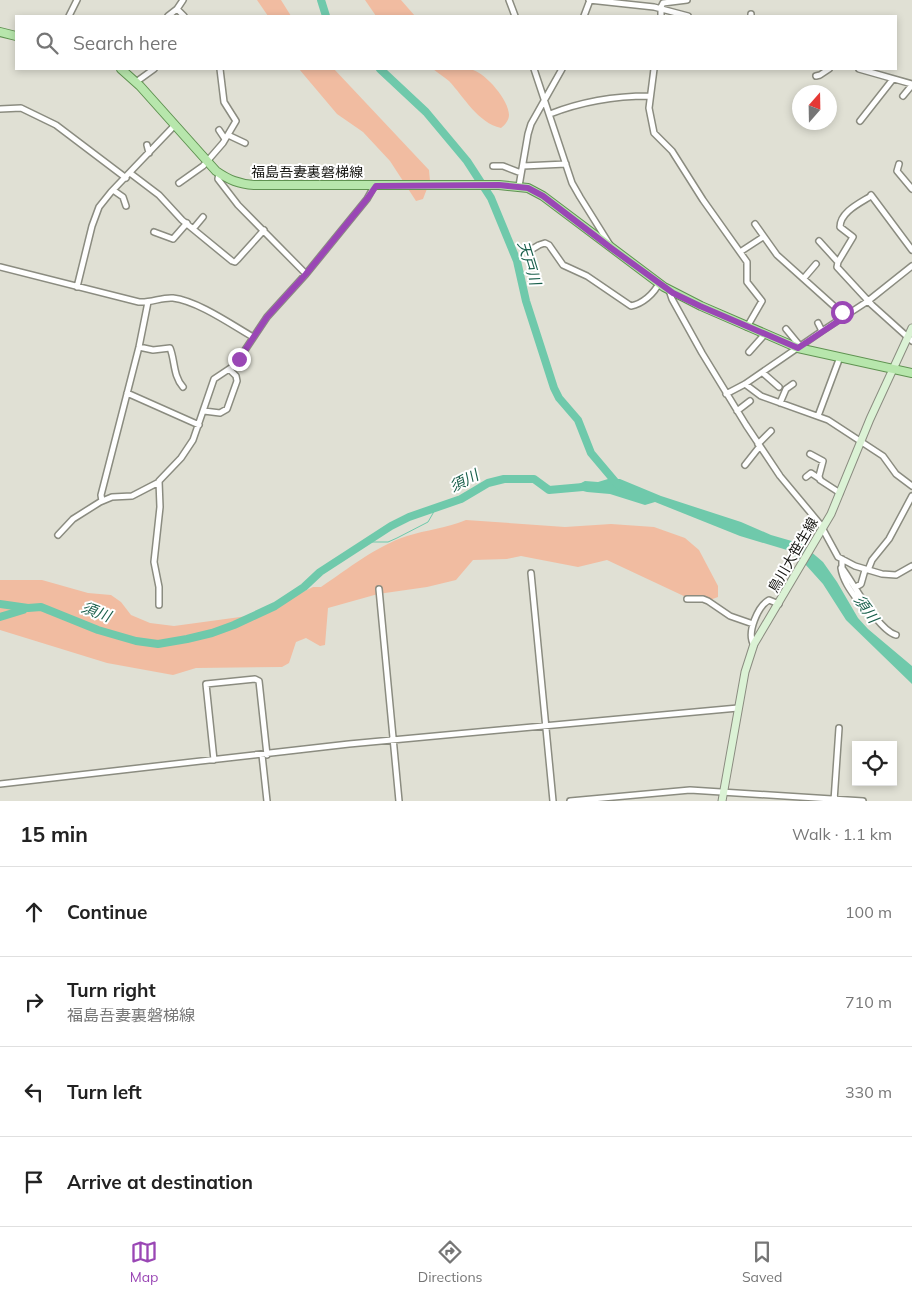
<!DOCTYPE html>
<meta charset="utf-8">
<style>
:root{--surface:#fff;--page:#f2f2f2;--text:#222;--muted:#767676;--line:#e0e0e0;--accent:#9a47b5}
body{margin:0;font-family:Mulish,"Noto Sans JP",sans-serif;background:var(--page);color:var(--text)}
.controls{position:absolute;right:15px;bottom:15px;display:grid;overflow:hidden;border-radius:0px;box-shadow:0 2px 8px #0003}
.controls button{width:45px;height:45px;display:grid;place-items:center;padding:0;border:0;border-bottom:1px solid var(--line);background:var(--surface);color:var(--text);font:25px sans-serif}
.compass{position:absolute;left:792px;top:85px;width:45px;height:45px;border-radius:50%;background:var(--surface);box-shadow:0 2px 8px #0003;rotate:20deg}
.stop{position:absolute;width:15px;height:15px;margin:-11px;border:4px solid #9a47b5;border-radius:50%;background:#fff}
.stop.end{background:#9a47b5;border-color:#fff;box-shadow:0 1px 5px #0008}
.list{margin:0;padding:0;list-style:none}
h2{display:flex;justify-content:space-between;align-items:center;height:65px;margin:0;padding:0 20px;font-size:21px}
h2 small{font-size:16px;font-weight:400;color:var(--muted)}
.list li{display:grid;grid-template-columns:32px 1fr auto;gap:15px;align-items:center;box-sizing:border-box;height:90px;padding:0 20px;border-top:1px solid var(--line)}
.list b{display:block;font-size:19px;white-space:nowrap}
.list p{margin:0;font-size:16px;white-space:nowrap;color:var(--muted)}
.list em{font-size:16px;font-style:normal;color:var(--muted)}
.icon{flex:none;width:28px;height:28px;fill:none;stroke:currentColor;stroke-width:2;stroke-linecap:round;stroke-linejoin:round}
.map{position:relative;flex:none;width:912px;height:801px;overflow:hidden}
.search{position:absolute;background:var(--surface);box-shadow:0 2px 8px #0003;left:15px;right:15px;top:15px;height:55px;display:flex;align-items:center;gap:12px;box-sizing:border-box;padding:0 18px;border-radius:0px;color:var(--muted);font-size:19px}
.sheet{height:425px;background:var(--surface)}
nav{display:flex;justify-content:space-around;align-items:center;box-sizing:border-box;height:70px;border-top:1px solid var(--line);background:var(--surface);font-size:14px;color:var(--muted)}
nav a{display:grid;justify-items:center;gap:2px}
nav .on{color:var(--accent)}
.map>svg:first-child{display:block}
.green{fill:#f1bca1}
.water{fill:#6fc9ab}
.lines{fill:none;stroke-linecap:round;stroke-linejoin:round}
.stream{stroke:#6fc9ab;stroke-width:1}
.river{stroke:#6fc9ab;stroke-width:8}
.street-casing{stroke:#8b8c80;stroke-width:8}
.secondary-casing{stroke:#8b8c80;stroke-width:9}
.primary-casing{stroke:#5f9251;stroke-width:10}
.street{stroke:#fff;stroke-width:5}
.secondary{stroke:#dbf2d5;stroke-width:7}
.primary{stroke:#b7e6ac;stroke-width:8}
.route{stroke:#9a47b5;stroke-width:6}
.labels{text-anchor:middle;stroke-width:4;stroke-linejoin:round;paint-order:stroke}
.street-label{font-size:14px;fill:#151511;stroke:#fff}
.water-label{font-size:15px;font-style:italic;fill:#195f4b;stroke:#fff}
</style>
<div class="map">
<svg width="912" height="801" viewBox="0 0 912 801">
<rect width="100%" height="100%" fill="#e0e0d4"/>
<!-- green -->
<path class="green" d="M257 0H281L291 16H268Z
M365 0H401L415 16H376Z
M299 69H334L429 170 430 181 423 199 416 201 390 161 363 132 337 114Z
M433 69C444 69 463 66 473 70 486 74 509 100 509 115 509 120 505 125 501 128 478 123 464 97 449 81 444 77 438 73 433 69Z
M466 520 565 527 611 524 654 527 685 538 699 550 718 586V597L710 600 688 598 607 560 578 567 521 556 507 559 473 560 456 580 427 587 378 594 328 608 325 645 320 646 306 638 296 642 289 663 282 667 196 668 173 675 107 663 0 630V580H42L88 593 111 595 121 602 131 615 150 623 174 626 255 615 313 587H321C348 569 376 546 407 536 426 530 447 528 466 520Z"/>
<!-- water -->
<path class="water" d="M608 479H620L661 496 741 522 771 535 802 544 823 562 837 582 858 618 868 629 912 666V684L846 620 823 584 805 564 787 550 740 536 655 502 645 505 610 494 587 492 571 488 585 481 598 482Z"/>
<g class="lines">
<!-- stream -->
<path class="stream" d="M368 542H388L397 538 428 522 436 508"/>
<!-- river -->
<path class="river" d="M321 0 326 16
M380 69 426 112 467 161 491 198 517 261 526 301 554 388 559 398 578 420 591 453 618 485
M0 604 28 608 41 607 98 630 136 641 158 644 187 639 212 633 234 625 275 606 304 587 320 572 391 526 409 517 461 499 488 483 504 479H534L549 490 583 487
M0 617 23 610"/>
<defs>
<path id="street" d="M509 0 515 16
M589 0 654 7 688 16
M177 9 184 16
M69 16 77 0
M168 16 177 9 183 0
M584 16 590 0
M661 16V7L663 3 687 0
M751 16V14
M534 69 572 183 580 197 610 245
M654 69 649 108 654 133 672 151 703 200 747 262V282L762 301 747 327
M859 69 912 84
M816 76 820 75 829 69
M136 82 154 69
M903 96 912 85
M0 109 21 108 56 125 126 178
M550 114C583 101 613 96 649 96
M860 121 893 79
M219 130 225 139
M228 135 245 143
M147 145 149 153
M899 164 897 171 912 189
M493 166H503L521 173
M523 166 566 164
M130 173 159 195 182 220 232 261 235 262 237 260 264 230
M219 173 218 179 238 205 306 274
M179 183 203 166 223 143 236 121 224 102 220 69
M519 186 528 134 531 124 562 69
M113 190 123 197 126 206
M871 195 912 250
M871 196C860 203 840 212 840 227L853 237 838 262 837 267 872 305 912 341
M755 224 777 255 845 316
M193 229 203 217
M154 232 173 239 187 223
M819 241 838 262
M529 251 539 245 545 243 549 245 563 265 587 276 631 306C642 304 654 294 659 283
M740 252 763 237
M0 267 139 302C151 303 162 297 173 298 198 301 232 325 253 337
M804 278 816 264
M77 287 92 226 99 207 111 192 175 125
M669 290 672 299 702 353 746 425 780 476 820 524 838 557 855 566 882 574 896 575 912 566
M818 323 822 331 868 301 912 266
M786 329 800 346
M139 347 153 350 170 348C175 360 173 376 183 387
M749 352 765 334
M763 373 779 387
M745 384 761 396 828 420 883 456 896 474 912 486
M127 393 199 425
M726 394 745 384 822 331
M780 403 786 389 793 384
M204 411 220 413 227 409 237 381 236 376 230 370
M737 411 750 401
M818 416 840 357
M758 444 771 431
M810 454 823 461 819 476 820 480 840 493
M745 465 760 446
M806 477 811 473 820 479
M102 501 101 495 139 347 148 302
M58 535 73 519 100 502 112 497 132 496 159 482
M842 559V568C854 584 878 630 896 635
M841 568C843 583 855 596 863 608
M868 570 872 560 889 539 912 496
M531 573 553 801
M856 587 861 584 865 570
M379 589 399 801
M687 599H703L708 601 730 616 753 624
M159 605V587L154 562 160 507 159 481 181 458 193 440 214 379 235 365 267 317 306 274 367 199 375 185
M754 645C746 633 758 606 769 600L779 604
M262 755 267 801
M214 760 206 684 255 679 259 681 267 755
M0 784 349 744 738 708
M570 801 690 790 863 801
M834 801 839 728"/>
<path id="secondary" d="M722 801 745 672 754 644 831 514 870 419 912 328"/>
<path id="primary" d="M0 32 16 36
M121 69 140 86 216 171C229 180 239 184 254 185H499L528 188 543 196 664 287 701 306 798 348 912 373"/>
</defs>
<!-- street casing -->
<use href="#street" class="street-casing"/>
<!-- secondary casing -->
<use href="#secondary" class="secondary-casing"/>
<!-- primary casing -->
<use href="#primary" class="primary-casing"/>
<!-- street -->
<use href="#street" class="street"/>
<!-- secondary -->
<use href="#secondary" class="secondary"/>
<!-- primary -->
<use href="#primary" class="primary"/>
</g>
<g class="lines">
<!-- route -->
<path class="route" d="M239 359 267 317 306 274 367 199 376 186 499 185 528 188 543 196 611 248 673 293 700 306 798 348 846 316 842 312"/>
</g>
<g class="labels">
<!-- street labels -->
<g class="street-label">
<text x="307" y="177">福島吾妻裏磐梯線</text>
<text transform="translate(793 555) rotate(-60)" y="5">鳥川大笹生線</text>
</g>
<!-- water labels -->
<g class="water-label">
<text transform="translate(529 263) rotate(73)" y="5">天戸川</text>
<text transform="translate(464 481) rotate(-27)" y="5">須川</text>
<text transform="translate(866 609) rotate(54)" y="5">須川</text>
<text transform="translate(96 612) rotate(20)" y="5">須川</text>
</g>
</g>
</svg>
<div class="controls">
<button><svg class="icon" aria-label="locate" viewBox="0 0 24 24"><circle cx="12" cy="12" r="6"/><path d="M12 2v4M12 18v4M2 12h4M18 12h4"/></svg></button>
</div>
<svg class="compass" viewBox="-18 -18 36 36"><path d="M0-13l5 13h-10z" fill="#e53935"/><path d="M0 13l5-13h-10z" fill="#767676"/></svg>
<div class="stop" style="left:842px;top:312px"></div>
<div class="stop end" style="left:239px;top:359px"></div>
<div class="search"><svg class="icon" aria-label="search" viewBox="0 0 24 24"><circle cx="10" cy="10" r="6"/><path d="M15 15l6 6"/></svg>Search here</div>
</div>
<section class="sheet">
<h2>15 min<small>Walk · 1.1 km</small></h2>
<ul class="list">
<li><svg class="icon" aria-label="ahead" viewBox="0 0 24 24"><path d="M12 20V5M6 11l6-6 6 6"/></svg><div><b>Continue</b></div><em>100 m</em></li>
<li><svg class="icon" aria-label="right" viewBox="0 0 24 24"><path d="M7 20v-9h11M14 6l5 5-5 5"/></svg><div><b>Turn right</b><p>福島吾妻裏磐梯線</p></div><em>710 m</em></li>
<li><svg class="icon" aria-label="left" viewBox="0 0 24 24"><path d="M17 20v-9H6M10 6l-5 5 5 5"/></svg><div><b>Turn left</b></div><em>330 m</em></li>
<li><svg class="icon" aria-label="arrive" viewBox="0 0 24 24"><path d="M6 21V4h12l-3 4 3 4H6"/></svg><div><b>Arrive at destination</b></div></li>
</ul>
</section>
<nav>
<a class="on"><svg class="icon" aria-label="map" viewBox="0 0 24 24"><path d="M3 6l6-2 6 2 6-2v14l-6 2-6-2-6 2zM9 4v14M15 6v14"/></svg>Map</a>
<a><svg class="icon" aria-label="directions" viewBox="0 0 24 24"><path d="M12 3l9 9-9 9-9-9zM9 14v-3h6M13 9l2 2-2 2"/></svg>Directions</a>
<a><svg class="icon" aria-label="saved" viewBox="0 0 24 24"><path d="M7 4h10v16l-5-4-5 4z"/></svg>Saved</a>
</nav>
